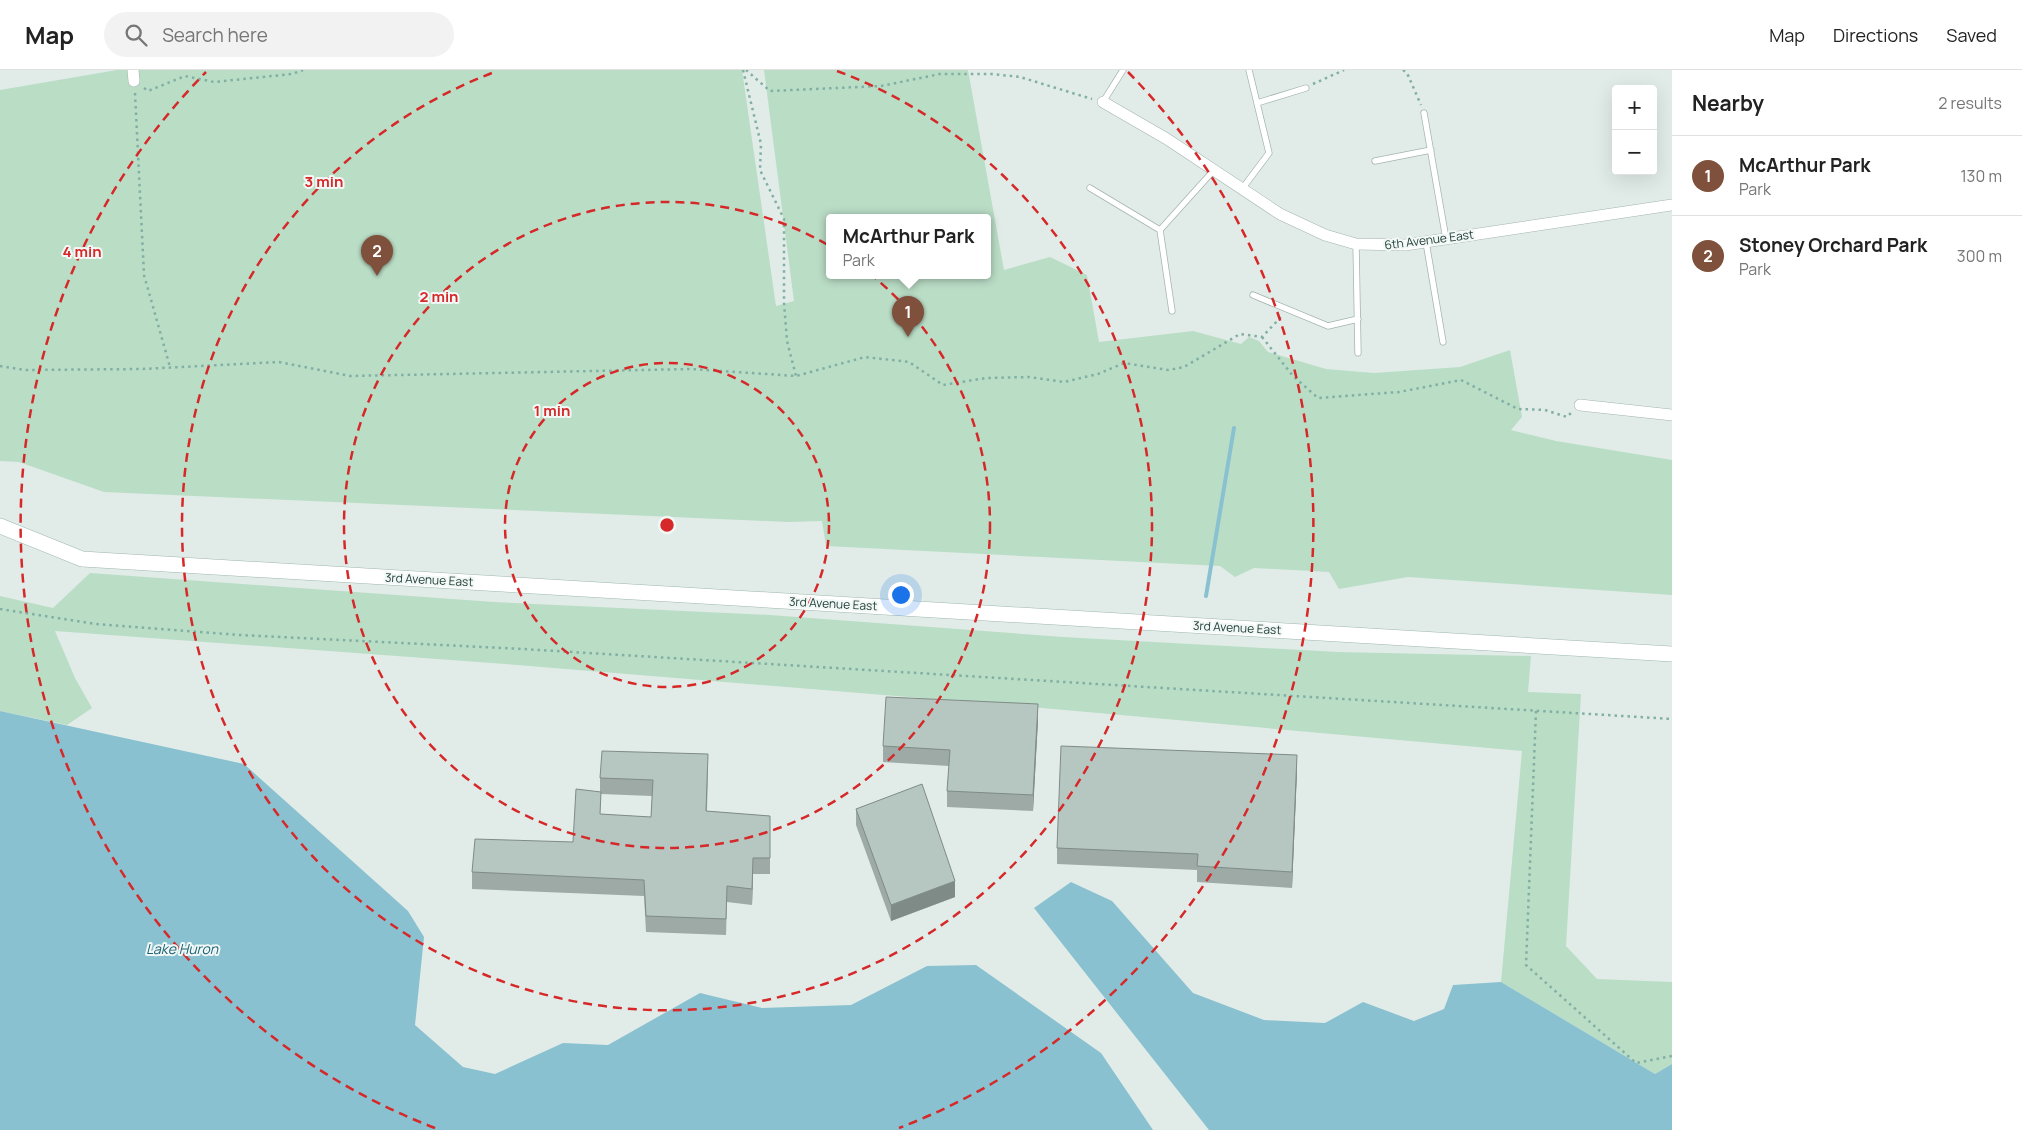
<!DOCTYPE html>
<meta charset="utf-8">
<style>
:root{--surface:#fff;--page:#f2f2f2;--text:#222;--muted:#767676;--line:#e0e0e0;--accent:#7f503b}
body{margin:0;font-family:Manrope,sans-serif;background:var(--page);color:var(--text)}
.controls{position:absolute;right:15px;top:15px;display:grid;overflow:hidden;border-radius:5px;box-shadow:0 5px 20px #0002}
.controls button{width:45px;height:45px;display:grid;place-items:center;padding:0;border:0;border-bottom:1px solid var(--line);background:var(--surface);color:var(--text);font:25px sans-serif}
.you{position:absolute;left:900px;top:524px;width:18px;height:18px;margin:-12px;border:4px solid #fff;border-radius:50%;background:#1a73e8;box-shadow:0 0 0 8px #1a73e833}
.badge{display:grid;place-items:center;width:32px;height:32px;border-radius:50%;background:var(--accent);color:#fff;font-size:16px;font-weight:700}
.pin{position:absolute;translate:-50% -41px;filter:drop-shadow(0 1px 2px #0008)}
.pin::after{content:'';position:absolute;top:26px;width:18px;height:15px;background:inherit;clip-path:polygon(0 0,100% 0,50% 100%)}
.popup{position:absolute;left:826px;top:144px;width:165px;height:65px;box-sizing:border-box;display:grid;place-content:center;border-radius:5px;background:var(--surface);filter:drop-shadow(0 1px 4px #0005);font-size:16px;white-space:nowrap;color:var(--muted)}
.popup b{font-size:19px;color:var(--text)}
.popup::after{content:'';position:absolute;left:50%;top:100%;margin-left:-10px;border:10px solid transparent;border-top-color:var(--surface)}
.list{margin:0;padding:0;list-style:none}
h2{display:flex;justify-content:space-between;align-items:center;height:65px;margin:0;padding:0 20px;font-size:21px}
h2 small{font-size:16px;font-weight:400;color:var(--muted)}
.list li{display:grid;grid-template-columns:32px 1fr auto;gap:15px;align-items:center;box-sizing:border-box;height:80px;padding:0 20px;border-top:1px solid var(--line)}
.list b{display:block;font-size:19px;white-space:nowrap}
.list p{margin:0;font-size:16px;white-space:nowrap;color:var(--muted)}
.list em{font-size:16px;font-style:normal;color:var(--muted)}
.icon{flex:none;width:28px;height:28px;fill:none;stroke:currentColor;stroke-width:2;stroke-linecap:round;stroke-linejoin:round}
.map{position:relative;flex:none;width:1672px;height:1060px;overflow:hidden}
header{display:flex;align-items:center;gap:30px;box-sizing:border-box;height:70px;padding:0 25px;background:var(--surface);border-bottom:1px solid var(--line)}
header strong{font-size:24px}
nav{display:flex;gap:28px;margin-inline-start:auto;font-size:18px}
.search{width:350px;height:45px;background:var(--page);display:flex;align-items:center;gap:12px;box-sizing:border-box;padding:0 18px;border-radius:28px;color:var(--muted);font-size:19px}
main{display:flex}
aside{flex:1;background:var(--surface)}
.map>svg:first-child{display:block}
.green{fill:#baddc6;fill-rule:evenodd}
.water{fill:#89c1d0}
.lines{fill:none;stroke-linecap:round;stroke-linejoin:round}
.stream{stroke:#89c1d0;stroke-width:4}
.lane-casing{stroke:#a4b4af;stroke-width:7}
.street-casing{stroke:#a4b4af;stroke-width:12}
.secondary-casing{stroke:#9fb7b0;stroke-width:16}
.path{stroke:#82afa4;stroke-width:2.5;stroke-dasharray:2.5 4;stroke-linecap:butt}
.lane{stroke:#fff;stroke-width:5.5}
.street{stroke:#fff;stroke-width:11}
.secondary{stroke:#fff;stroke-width:15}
.wall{fill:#9daaa6;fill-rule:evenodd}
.shaded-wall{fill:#7f8b87}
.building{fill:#b6c6c1;stroke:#7f8b87}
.ring{fill:none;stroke:#d62828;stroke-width:2.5;stroke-dasharray:9 6}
.labels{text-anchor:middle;stroke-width:4;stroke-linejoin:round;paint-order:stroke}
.street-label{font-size:12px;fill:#213c37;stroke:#f1f8f5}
.water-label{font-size:14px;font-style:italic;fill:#1c6277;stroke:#f1f8f5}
.centre{fill:#d62828;stroke:#f1f8f5;stroke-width:2.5}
.ring-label{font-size:15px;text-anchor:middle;font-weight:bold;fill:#d62828;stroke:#f1f8f5;stroke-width:4;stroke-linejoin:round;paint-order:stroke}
</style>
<header>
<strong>Map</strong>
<div class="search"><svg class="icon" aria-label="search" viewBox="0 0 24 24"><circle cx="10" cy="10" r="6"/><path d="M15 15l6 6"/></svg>Search here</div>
<nav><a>Map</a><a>Directions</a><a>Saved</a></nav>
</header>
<main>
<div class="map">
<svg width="1672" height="1060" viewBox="0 0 1672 1060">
<rect width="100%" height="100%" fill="#e1ece8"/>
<!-- green -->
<path class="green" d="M117 0H742L776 236 794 231 764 0H968L1004 200 1050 187 1087 205 1099 272 1193 261 1241 274 1249 267 1259 271 1268 282 1326 299 1374 303 1460 297 1510 280 1522 347 1511 360 1556 371 1672 390V525L1408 507 1339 519 1329 502 1254 498 1235 507 1220 496 826 476 822 451 788 452 104 422 19 392 0 391V20ZM829 148H987V206H829Z
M90 503 494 532 770 545 1063 567 1338 582 1531 586 1528 622 1581 624 1566 876 1597 909 1672 912V994L1655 1004 1501 912 1522 681 1031 637 505 594 55 561 75 608 92 638 67 655 0 641V526L53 538Z"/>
<!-- water -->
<path class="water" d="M0 641 244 694 408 841 424 867 415 955 463 997 495 1004 563 973 608 975 700 923 762 938 851 935 927 896 976 895 1101 983 1153 1060H0Z
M1071 812 1112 831 1193 923 1264 950 1325 953 1363 932 1414 951 1444 939 1453 915 1501 912 1655 1004 1672 994V1060H1209L1034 838Z"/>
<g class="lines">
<!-- stream -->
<path class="stream" d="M1206 526 1234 358"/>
<defs>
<path id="lane" d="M1103 32 1123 0
M1257 33 1306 18
M1424 43 1446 169
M1375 91 1431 80
M1090 118 1160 160
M1242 119 1269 83 1249 0
M1426 172 1443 272
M1356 174 1358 283
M1253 225 1328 256 1358 249
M1172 241 1160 160 1214 100"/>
<path id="street" d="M133 0 134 11
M1103 32 1167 69 1280 144 1325 165 1356 174 1405 175 1672 135
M1580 335 1672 345"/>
<path id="secondary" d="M0 456 82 489 1672 584"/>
</defs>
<!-- lane casing -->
<use href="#lane" class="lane-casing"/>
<!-- street casing -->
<use href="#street" class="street-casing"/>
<!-- secondary casing -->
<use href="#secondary" class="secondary-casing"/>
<!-- path -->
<path class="path" d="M743 0 761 74 760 100 784 149V233L787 271 796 306
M746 0 770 21 881 16 940 4H993L1020 7 1092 29
M1403 0 1407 3 1421 35
M1313 14 1344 0
M144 18 148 21 185 6 214 12 292 4 303 0
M135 23 144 205 170 297
M1262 267 1293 306 1318 328 1399 322 1461 310 1518 339 1545 340 1567 347 1572 342
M0 296 25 300 142 299 279 292 350 306 691 299 796 306 865 287 909 292 943 315 986 308 1029 307 1064 312 1098 304 1124 293 1168 300 1184 297 1240 264 1262 267 1282 246
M0 539 96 554 240 565 523 579 1672 649
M1536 641 1526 895 1636 993 1672 986"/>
<!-- lane -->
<use href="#lane" class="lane"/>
<!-- street -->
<use href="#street" class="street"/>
<!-- secondary -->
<use href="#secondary" class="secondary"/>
</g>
<!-- wall -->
<path class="wall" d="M1038 650 1033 741 947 737V721L949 696 883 692V676Z
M708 700 707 741 770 746V804H753L752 835 727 832 726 865 646 862 644 826 472 819V802L573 772 600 722V708ZM601 724 652 726 651 747 600 744Z
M1297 701 1292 818 1197 812V800L1057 794V778Z
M856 739 955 827 891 851 856 755Z"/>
<!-- shaded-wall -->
<path class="shaded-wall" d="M1038 634V650L1033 741V725Z
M1297 685V701L1292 818V802Z
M753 788V804L752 835V819Z
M955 811V827L891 851V835Z"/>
<!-- building -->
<path class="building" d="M886 627 1038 634 1033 725 947 721 950 680 883 676Z
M1061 676 1297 685 1292 802 1197 796 1198 784 1057 778Z
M602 681 708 684 706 741 770 746V788H753L752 819 727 816 726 849 646 846 644 810 472 802 475 769 573 772 576 719 601 722 600 744 651 747 653 710 600 708Z
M922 714 955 811 891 835 856 739Z"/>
<!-- distance rings -->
<g class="ring">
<circle cx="667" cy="455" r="162"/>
<circle cx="667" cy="455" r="323"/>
<path d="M837 1A485 485 0 1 1 497 1"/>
<path d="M435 1058A646 646 0 0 1 206 2M1128 2A646 646 0 0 1 899 1058"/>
</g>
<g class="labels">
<!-- street labels -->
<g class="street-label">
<text transform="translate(1429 170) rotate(-7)" y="4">6th Avenue East</text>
<text transform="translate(429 510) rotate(3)" y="4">3rd Avenue East</text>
<text transform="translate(833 534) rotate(3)" y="4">3rd Avenue East</text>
<text transform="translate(1237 558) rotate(3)" y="4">3rd Avenue East</text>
</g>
<!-- water labels -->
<g class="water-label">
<text x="182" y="884">Lake Huron</text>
</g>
</g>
<circle cx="667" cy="455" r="8" class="centre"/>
<g class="ring-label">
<text x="324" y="117">3 min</text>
<text x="82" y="187">4 min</text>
<text x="439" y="232">2 min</text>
<text x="552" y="346">1 min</text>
</g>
</svg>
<div class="controls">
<button>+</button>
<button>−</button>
</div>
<div class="you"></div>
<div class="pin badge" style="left:908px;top:267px">1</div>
<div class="popup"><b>McArthur Park</b>Park</div>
<div class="pin badge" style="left:377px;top:206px">2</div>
</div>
<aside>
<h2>Nearby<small>2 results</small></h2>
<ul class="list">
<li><span class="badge">1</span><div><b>McArthur Park</b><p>Park</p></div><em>130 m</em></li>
<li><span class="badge">2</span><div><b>Stoney Orchard Park</b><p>Park</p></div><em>300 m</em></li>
</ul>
</aside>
</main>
